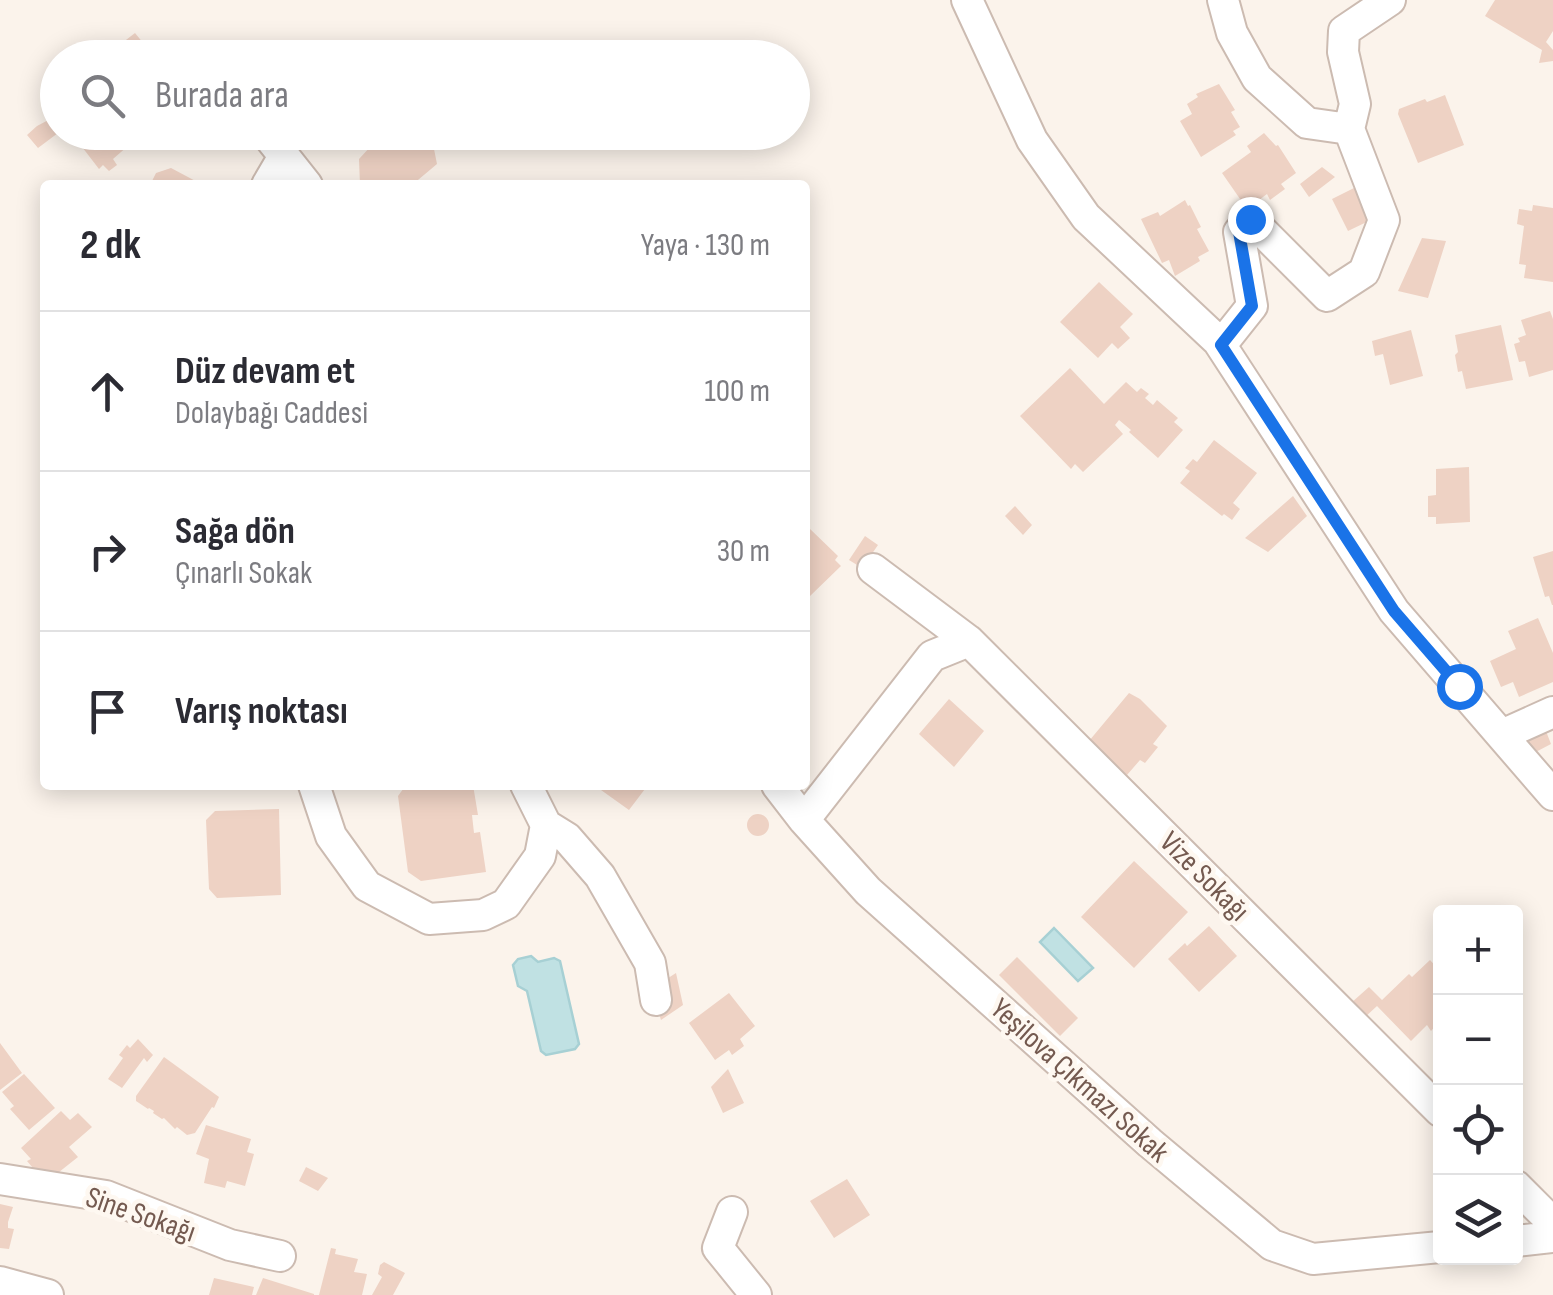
<!DOCTYPE html>
<html lang="tr">
<meta charset="utf-8">
<style>
:root{--surface:#fff;--page:#f2f2f3;--text:#2b2b33;--muted:#7c7c81;--line:#e1e1e2}
body{margin:0;font-family:"Sofia Sans Condensed",sans-serif;background:var(--page);color:var(--text)}
.controls{position:absolute;right:30px;bottom:30px;display:grid;overflow:hidden;border-radius:10px;box-shadow:0 5px 25px #0003}
.controls button{width:90px;height:90px;display:grid;place-items:center;padding:0;border:0;border-bottom:2px solid var(--line);background:var(--surface);color:var(--text);font:50px sans-serif}
.stop{position:absolute;width:30px;height:30px;margin:-22px;border:8px solid #1a73e8;border-radius:50%;background:#fff}
.stop.end{background:#1a73e8;border-color:#fff;box-shadow:0 2px 10px #0008}
.list{margin:0;padding:0;list-style:none}
h2{display:flex;justify-content:space-between;align-items:center;height:130px;margin:0;padding:0 40px;font-size:42px}
h2 small{font-size:32px;font-weight:400;color:var(--muted)}
.list li{display:grid;grid-template-columns:65px 1fr auto;gap:30px;align-items:center;box-sizing:border-box;height:160px;padding:0 40px;border-top:2px solid var(--line)}
.list b{display:block;font-size:38px;white-space:nowrap}
.list p{margin:0;font-size:32px;white-space:nowrap;color:var(--muted)}
.list em{font-size:32px;font-style:normal;color:var(--muted)}
.icon{flex:none;width:55px;height:55px;fill:none;stroke:currentColor;stroke-width:2;stroke-linecap:round;stroke-linejoin:round}
.map{position:relative;flex:none;width:1553px;height:1295px;overflow:hidden}
.search{position:absolute;background:var(--surface);box-shadow:0 5px 25px #0003;left:40px;top:40px;width:770px;height:110px;display:flex;align-items:center;gap:25px;box-sizing:border-box;padding:0 35px;border-radius:55px;color:var(--muted);font-size:38px}
.panel{position:absolute;background:var(--surface);box-shadow:0 5px 25px #0003;left:40px;top:180px;width:770px;height:610px;border-radius:10px}
.map>svg:first-child{display:block}
.water{fill:#c0e1e3;stroke:#a7d0d4;stroke-width:2.5}
.building{fill:#eed2c4}
.lines{fill:none;stroke-linecap:round;stroke-linejoin:round}
.minor-casing{stroke:#ccbbb1;stroke-width:34}
.minor{stroke:#fff;stroke-width:30}
.route{stroke:#1a73e8;stroke-width:12}
.labels{text-anchor:middle;stroke-width:9;stroke-linejoin:round;paint-order:stroke}
.street-label{font-size:30px;fill:#745a50;stroke:#fef8f1}
</style>
<div class="map">
<svg width="1553" height="1295" viewBox="0 0 1553 1295">
<rect width="100%" height="100%" fill="#fbf3eb"/>
<!-- water -->
<path class="water" d="M1054 928 1093 968 1078 981 1040 942Z
M531 956 538 962 554 958 560 961 579 1044 575 1049 546 1055 541 1051 527 991 518 986 513 965 518 959Z"/>
<!-- building -->
<path class="building" d="M1495 0H1553V31L1546 42 1553 50V61L1539 63 1542 50 1485 16Z
M135 33 153 55 159 50 164 58H119L113 50Z
M1219 84 1235 110 1231 112 1240 127 1233 131 1236 135 1201 157 1180 121 1192 114 1187 104 1198 97 1196 94Z
M1445 95 1464 145 1418 163 1398 114 1399 109 1425 99 1427 102Z
M56 116 58 133 38 148 27 135 37 126Z
M92 132H144L113 159 117 165 109 171 103 165 99 169 79 143Z
M1264 133 1276 146 1278 145 1296 173 1281 184 1285 189 1270 200 1267 194 1247 209 1222 173 1251 152 1247 146Z
M375 142H396V145L433 144 437 164 412 185H360L359 159 371 146H375Z
M1322 167 1335 177 1309 197 1300 184Z
M171 168 203 185H150L156 173Z
M1362 184 1377 217 1348 231 1332 199Z
M1185 200 1188 206 1190 205 1201 227 1197 229 1209 251 1198 257 1200 261 1175 276 1169 260 1162 263 1141 219 1158 212 1160 216Z
M1533 205 1553 208V282L1524 278 1526 265 1519 264 1524 226 1517 224 1519 209 1532 211Z
M1422 238 1446 241 1428 298 1398 291Z
M1099 282 1133 314 1120 327 1130 338 1118 349 1112 343 1098 358 1060 322Z
M1550 311 1553 319V370L1529 377 1525 361 1519 362 1514 344 1520 342 1518 338 1526 335 1521 320Z
M1501 325 1513 380 1466 389 1462 371 1458 372 1455 355 1458 352 1455 335Z
M1411 330 1423 376 1390 385 1383 354 1375 356 1372 341Z
M1070 368 1104 404 1126 382 1137 392 1141 388 1149 394 1145 398 1153 405 1157 400 1178 418 1174 422 1183 430 1158 458 1129 432 1131 430 1119 420 1115 425 1123 434 1083 472 1075 464 1071 469 1020 416Z
M1214 440 1257 473 1233 503 1240 509 1232 520 1224 514 1222 516 1180 483 1190 471 1185 468 1193 459 1197 462Z
M1469 467 1470 522 1436 524V517H1428V496L1436 495V469Z
M1293 496 1307 516 1268 552 1245 538Z
M1015 506 1032 525 1023 535 1005 516Z
M809 528 838 556 835 560 841 566 810 596 805 591V529Z
M865 536 878 545 862 568 849 560Z
M1553 551V605H1552L1549 596 1545 597 1533 557Z
M1538 618 1553 653V682L1519 697 1513 682 1501 687 1490 661 1516 649 1508 631Z
M1129 693 1140 699 1167 726 1153 744 1158 747 1145 763 1140 760 1127 775 1089 741Z
M949 699 984 731 954 767 919 734Z
M1544 726 1551 744 1530 755 1521 737Z
M406 785H473L478 815H472L474 833 480 832 486 872 421 881 408 872 398 796Z
M594 785H648L629 810Z
M279 809 281 895 217 898 209 889 206 820 215 811Z
M747 825a11 11 0 1 1 22 0a11 11 0 1 1-22 0Z
M1134 861 1188 912 1134 968 1081 917Z
M1209 926 1237 956 1199 992 1168 959 1185 943 1187 946Z
M1017 957 1078 1018 1060 1036 999 975Z
M1430 960 1440 971V1021L1431 1031 1427 1025 1411 1041 1377 1006 1364 1018 1351 1003 1369 987 1382 1000 1409 974 1412 977Z
M676 973 683 1005 661 1020 651 989Z
M729 993 755 1026 740 1039 744 1046 732 1055 729 1050 715 1060 689 1023Z
M138 1039 153 1055 147 1062 144 1058 122 1088 108 1079 123 1058 119 1055 127 1045 130 1048Z
M0 1043 22 1073 0 1090Z
M164 1057 219 1097 214 1108 212 1107 195 1133 187 1135 177 1127 175 1129 164 1118 162 1119 153 1113 154 1111 149 1108 148 1109 136 1101V1096Z
M728 1069 744 1103 723 1113 711 1087Z
M24 1074 55 1108 29 1130 10 1109 14 1106 2 1092Z
M61 1111 70 1120 78 1113 92 1127 69 1147 78 1157 49 1180 39 1175 27 1161 31 1159 21 1148Z
M206 1125 251 1139 247 1152 254 1154 245 1186 227 1181 225 1188 204 1183 209 1159 196 1154Z
M306 1167 328 1178 318 1191 299 1181Z
M847 1179 870 1215 834 1238 810 1201Z
M0 1204 13 1207 8 1222V1228L14 1229 9 1249 0 1248Z
M331 1248 336 1249 335 1254 358 1259 354 1272 367 1274 362 1295H319Z
M384 1262 405 1273 393 1295H372L382 1277 378 1274 380 1265Z
M214 1278 254 1287 252 1295H209Z
M263 1278 314 1294V1295H256Z"/>
<g class="lines">
<defs>
<path id="minor" d="M967 0 1032 140 1086 217 1218 341 1394 611 1553 795
M1223 0 1232 33 1257 78 1307 123 1349 129
M265 132 307 185
M267 185 284 156
M1221 345 1252 306 1239 232 1250 219 1327 296 1364 272 1384 220 1349 129 1355 104 1343 52 1344 31 1390 0
M873 569 969 641 1440 1111
M1502 735 1553 712
M314 785 331 836 367 886 429 919 483 915 506 904 540 856 546 825
M526 785 546 825 567 838 600 876 650 963 656 1000
M777 785 804 820 868 891 1150 1143 1272 1245 1313 1259 1440 1247
M804 820 932 656 969 641
M0 1179 106 1196 230 1245 280 1256
M1516 1186 1553 1223
M732 1212 718 1248 756 1295
M1516 1241 1553 1237
M0 1282 48 1295"/>
</defs>
<!-- minor casing -->
<use href="#minor" class="minor-casing"/>
<!-- minor -->
<use href="#minor" class="minor"/>
</g>
<g class="lines">
<!-- route -->
<path class="route" d="M1250 219 1239 232 1252 306 1221 345 1394 611 1459 686"/>
</g>
<g class="labels">
<!-- street labels -->
<g class="street-label">
<text transform="translate(1205 876) rotate(45)" y="10">Vize Sokağı</text>
<text transform="translate(1080 1080) rotate(42)" y="10">Yeşilova Çıkmazı Sokak</text>
<text transform="translate(141 1214) rotate(19)" y="10">Sine Sokağı</text>
</g>
</g>
</svg>
<div class="controls">
<button>+</button>
<button>−</button>
<button><svg class="icon" aria-label="locate" viewBox="0 0 24 24"><circle cx="12" cy="12" r="6"/><path d="M12 2v4M12 18v4M2 12h4M18 12h4"/></svg></button>
<button><svg class="icon" aria-label="layers" viewBox="0 0 24 24"><path d="M12 4l9 5-9 5-9-5zM3 14l9 5 9-5"/></svg></button>
</div>
<div class="stop" style="left:1459px;top:686px"></div>
<div class="stop end" style="left:1250px;top:219px"></div>
<div class="search"><svg class="icon" aria-label="search" viewBox="0 0 24 24"><circle cx="10" cy="10" r="6"/><path d="M15 15l6 6"/></svg>Burada ara</div>
<section class="panel">
<h2>2 dk<small>Yaya · 130 m</small></h2>
<ul class="list">
<li><svg class="icon" aria-label="ahead" viewBox="0 0 24 24"><path d="M12 20V5M6 11l6-6 6 6"/></svg><div><b>Düz devam et</b><p>Dolaybağı Caddesi</p></div><em>100 m</em></li>
<li><svg class="icon" aria-label="right" viewBox="0 0 24 24"><path d="M7 20v-9h11M14 6l5 5-5 5"/></svg><div><b>Sağa dön</b><p>Çınarlı Sokak</p></div><em>30 m</em></li>
<li><svg class="icon" aria-label="arrive" viewBox="0 0 24 24"><path d="M6 21V4h12l-3 4 3 4H6"/></svg><div><b>Varış noktası</b></div></li>
</ul>
</section>
</div>
